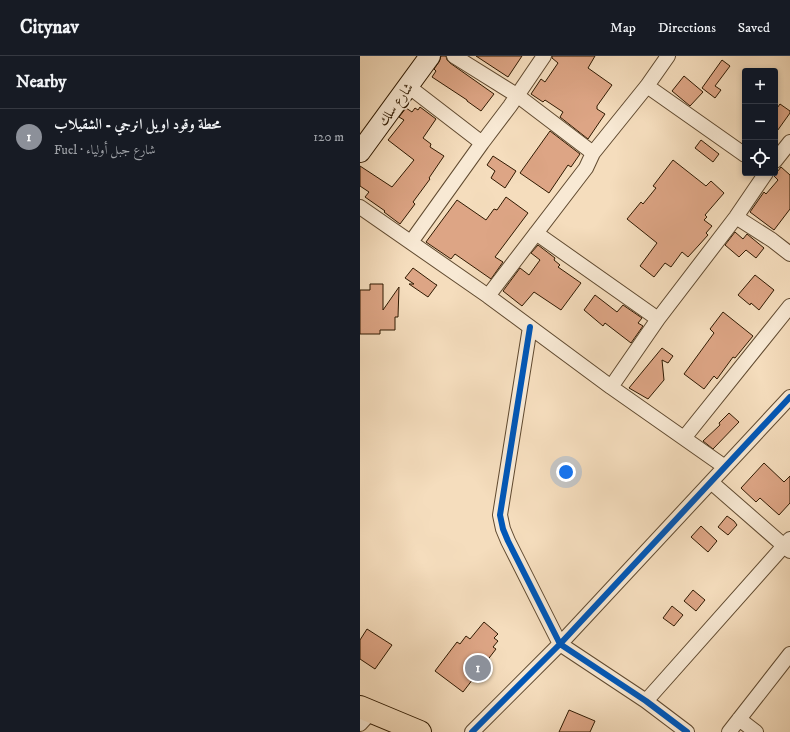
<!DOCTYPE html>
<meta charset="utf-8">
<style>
:root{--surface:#171b24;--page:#242831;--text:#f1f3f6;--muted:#9ea1a6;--line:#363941;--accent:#8c9099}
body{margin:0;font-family:"IM FELL DW Pica",Amiri,serif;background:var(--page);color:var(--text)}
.controls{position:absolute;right:12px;top:12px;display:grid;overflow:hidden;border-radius:4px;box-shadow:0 2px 6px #0003}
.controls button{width:36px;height:36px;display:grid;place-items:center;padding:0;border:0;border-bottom:1px solid var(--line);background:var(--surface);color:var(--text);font:20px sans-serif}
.you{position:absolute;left:206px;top:416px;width:14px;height:14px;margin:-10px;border:3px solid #fff;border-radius:50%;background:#1a73e8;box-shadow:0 0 0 6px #1a73e833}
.badge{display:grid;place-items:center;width:26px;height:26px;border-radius:50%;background:var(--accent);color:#fff;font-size:13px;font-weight:700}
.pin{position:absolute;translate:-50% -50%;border:2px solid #fff;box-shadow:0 1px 4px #0006}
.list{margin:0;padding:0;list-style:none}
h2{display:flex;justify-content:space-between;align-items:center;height:52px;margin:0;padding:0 16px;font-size:17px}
h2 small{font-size:13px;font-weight:400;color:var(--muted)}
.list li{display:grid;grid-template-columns:26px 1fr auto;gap:12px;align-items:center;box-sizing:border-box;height:56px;padding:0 16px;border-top:1px solid var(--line)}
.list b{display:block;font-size:15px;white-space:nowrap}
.list p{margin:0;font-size:13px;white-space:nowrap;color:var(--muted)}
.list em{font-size:13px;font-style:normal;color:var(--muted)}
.icon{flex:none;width:22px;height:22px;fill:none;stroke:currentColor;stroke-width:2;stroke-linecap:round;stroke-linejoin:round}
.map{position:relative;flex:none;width:430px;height:676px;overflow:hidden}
header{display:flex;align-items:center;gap:24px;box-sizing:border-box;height:56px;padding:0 20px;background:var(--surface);border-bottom:1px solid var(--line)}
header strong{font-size:19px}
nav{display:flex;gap:22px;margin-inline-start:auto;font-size:14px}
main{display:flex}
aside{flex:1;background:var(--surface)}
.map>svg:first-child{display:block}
.building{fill:#dda585;stroke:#2f1901}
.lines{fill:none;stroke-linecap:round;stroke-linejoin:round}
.street-casing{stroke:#604a30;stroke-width:16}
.secondary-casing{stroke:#2f1901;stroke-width:22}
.highway-casing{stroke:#2f1901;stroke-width:24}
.street{stroke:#f8e9d4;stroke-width:14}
.secondary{stroke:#f8e9d4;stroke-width:20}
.highway{stroke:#f5ddbd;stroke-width:22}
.cycleway-casing{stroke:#f8e9d4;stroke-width:8}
.cycleway{stroke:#0057b8;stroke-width:6}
.labels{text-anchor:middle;stroke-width:3;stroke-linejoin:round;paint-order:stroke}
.street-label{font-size:14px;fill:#2f1901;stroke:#f8e9d4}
</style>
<header>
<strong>Citynav</strong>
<nav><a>Map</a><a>Directions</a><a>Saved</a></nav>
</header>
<main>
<aside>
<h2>Nearby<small></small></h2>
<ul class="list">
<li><span class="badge">1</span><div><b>محطة وقود اويل انرجي - الشقيلاب</b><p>Fuel · شارع جبل أولياء</p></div><em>120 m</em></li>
</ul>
</aside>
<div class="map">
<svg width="430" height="676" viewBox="0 0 430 676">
<rect width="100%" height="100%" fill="#f5ddbd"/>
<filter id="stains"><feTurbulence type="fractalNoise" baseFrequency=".005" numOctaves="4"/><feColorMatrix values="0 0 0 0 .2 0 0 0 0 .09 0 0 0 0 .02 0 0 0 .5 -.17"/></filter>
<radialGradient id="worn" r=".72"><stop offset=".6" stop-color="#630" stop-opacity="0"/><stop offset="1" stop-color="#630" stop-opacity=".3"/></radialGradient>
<!-- building -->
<path class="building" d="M81 0H86L87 4 90 7 134 38 121 55 107 45V44L72 21 76 15 74 13 79 6Z
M116 0H162L148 21Z
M192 0H235L228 12 252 29 237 50V53L245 58 228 83 200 61 203 56 185 44 183 46 171 38 181 23 185 26 198 7 192 2Z
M362 4 370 10 355 30 361 34 355 42 342 32Z
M324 20 343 36 330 50 312 35Z
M420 48 430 55V57L415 78V55Z
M60 51 76 63 63 82 71 88 70 91 84 100 69 122 70 123 53 146 55 148 40 168 24 156 25 155 5 141 9 136 0 130V110L32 131 54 104 28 84 44 64 39 61 46 52 52 56 55 52 58 54Z
M190 75 220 98 211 111 208 109 189 137 160 117Z
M341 84 359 98 353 106 335 92Z
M133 100 156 115 145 132 131 122 135 115 127 109Z
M313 104 346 130 351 125 364 137 345 159 347 161 344 164 352 170 346 177 348 179 339 189 328 201 322 196 311 211 305 207 294 221 280 210 297 187 267 163 281 146 283 148 296 132 293 130Z
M421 111 430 119V153L414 174 390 156 404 136 406 138 418 124 414 120Z
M146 141 168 157 135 201 143 206 131 223 95 198 91 203 66 186 97 144 126 164 134 153 137 154Z
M375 176 383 183 387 178 404 192 396 202 386 194 379 201 365 189Z
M178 189 195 202 194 204 200 209 198 211 221 227 201 254 174 236 162 250 143 235 160 212 169 219 180 204 171 197Z
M53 212 75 228 77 229 68 241 49 228H54L45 222Z
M395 219 414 234 399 254 391 247 390 249 378 239Z
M10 228H23V254L39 231 38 261H35V274H20V278H0V234H10Z
M235 239 257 256 263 249 282 262 278 267 283 270 271 287 245 267 243 270 224 254Z
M363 256 393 280 375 302 373 301 357 323 354 320 344 333 324 318 354 277 350 273Z
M302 292 313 300 308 307 302 304 304 324 288 343 269 332Z
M369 357 379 366 353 393 343 385 360 369 359 367Z
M404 407 424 426 430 420V447L419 459 400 442 396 446 381 432Z
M367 460 374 465 377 469 368 479 358 471Z
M341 470 357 485 348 496 331 481Z
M333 534 345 544 336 555 324 545Z
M312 550 323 559 314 570 303 562Z
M124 566 138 578 134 582 138 585 133 591 136 593 103 636 75 615 97 586 100 588 106 580 110 583Z
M7 573 32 589 15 613 0 603V584Z
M209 654 235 665 230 676H199Z"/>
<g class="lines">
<defs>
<path id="street" d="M94 0 158 40 233 97
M48 30 122 87
M287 30 385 99
M415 105 430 86
M0 151 128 240 251 331 365 411
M376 161 412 184 430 198
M176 177 298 263
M51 186 122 87 150 50 184 0
M128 240 226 112 233 97 287 30 308 0
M170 271 140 459 143 473 148 485 200 588 286 645 327 676
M251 331 298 263 376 161 406 117
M324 382 430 250
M351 426 430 495
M286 645 430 483
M379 663 396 676
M0 668 11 656
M112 676 200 588 430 341
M369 676 430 598"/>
<path id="secondary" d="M0 96 70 0"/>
<path id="highway" d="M0 651 60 676"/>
</defs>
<!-- street casing -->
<use href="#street" class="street-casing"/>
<!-- secondary casing -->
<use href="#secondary" class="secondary-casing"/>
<!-- highway casing -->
<use href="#highway" class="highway-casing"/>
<!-- street -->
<use href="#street" class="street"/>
<!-- secondary -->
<use href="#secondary" class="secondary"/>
<!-- highway -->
<use href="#highway" class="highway"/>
<defs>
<path id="cycleway" d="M170 271 140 459 143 473 148 485 200 588 286 645 327 676
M112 676 200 588 430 341"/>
</defs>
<!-- cycleway casing -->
<use href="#cycleway" class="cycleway-casing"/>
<!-- cycleway -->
<use href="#cycleway" class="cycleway"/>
</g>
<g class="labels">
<!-- street labels -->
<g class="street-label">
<text transform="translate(35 48) rotate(-54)" y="5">شارع سلك</text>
</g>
</g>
<rect width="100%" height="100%" filter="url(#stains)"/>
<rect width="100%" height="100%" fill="url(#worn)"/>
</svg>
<div class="controls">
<button>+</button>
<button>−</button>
<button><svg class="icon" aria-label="locate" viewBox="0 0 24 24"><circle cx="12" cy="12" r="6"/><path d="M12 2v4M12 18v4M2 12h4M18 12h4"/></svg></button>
</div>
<div class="you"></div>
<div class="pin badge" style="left:118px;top:612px">1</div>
</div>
</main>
